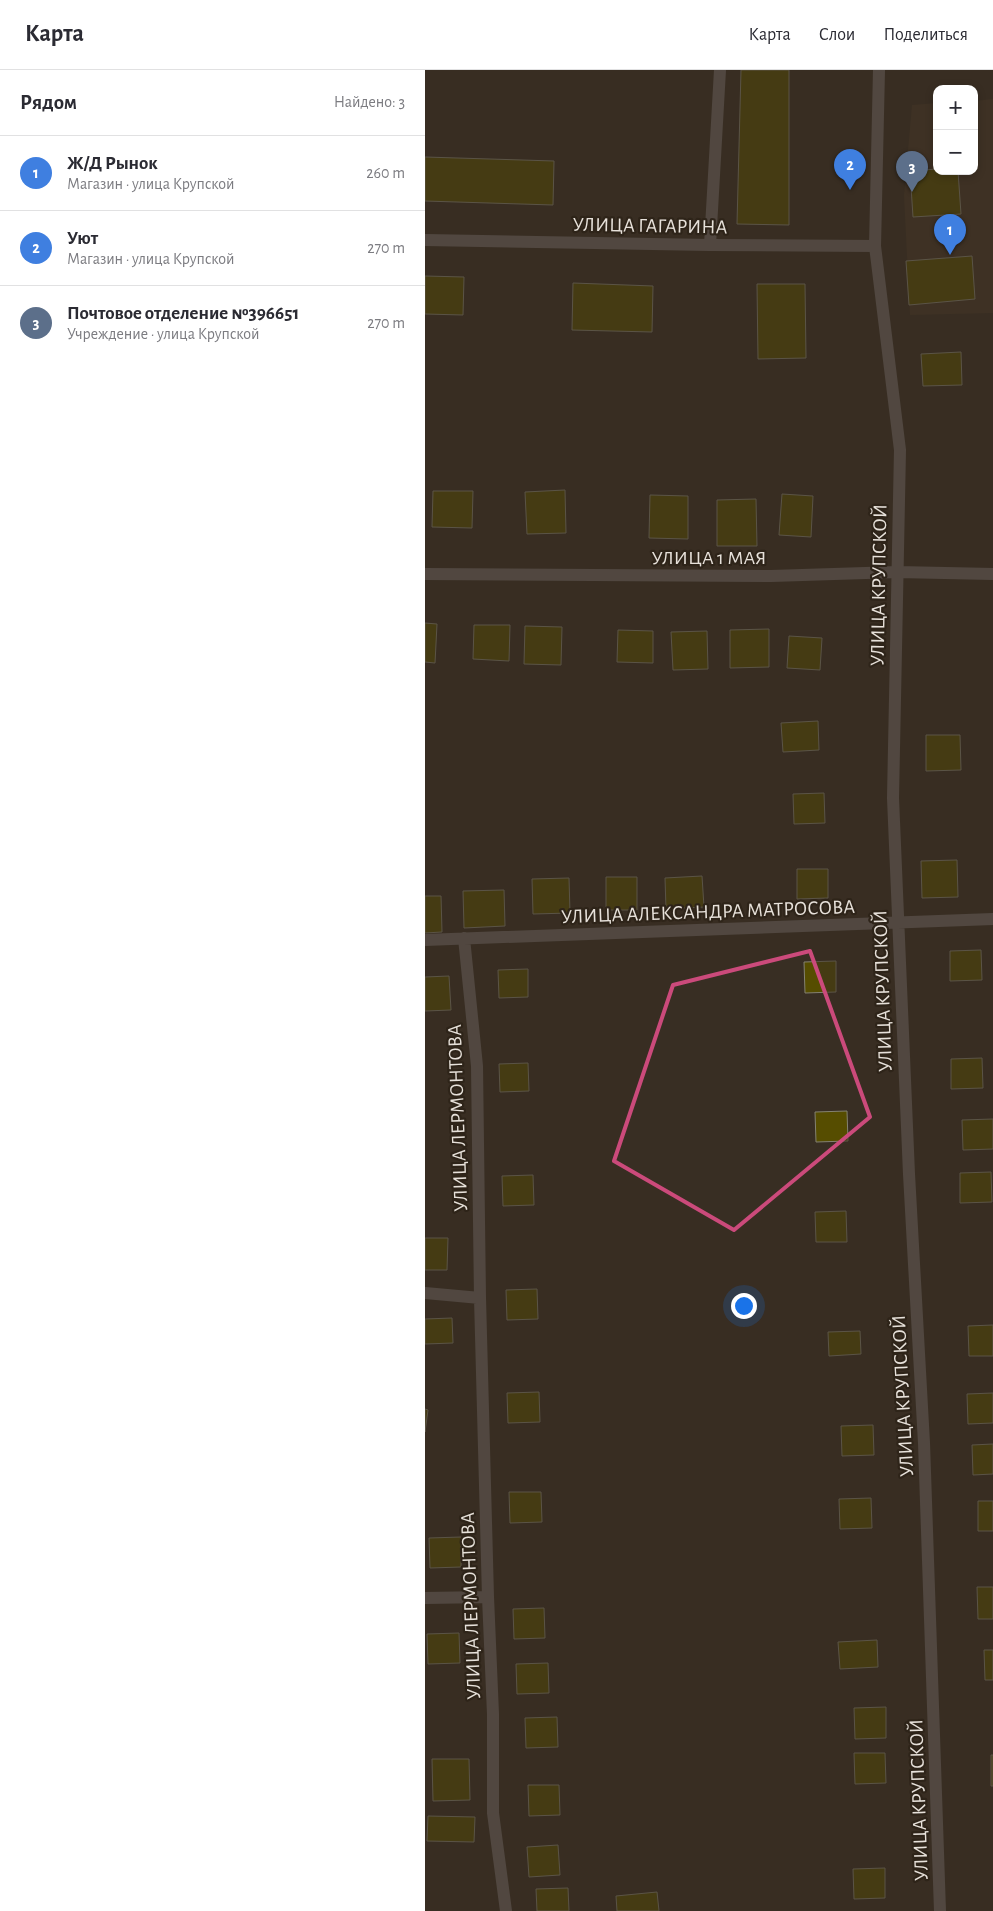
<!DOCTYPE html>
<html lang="ru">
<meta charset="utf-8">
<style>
:root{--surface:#fff;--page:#f2f2f3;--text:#2b2b33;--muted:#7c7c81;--line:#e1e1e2;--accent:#7c3aed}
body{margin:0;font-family:"Alegreya Sans",sans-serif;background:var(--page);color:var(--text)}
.controls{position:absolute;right:15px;top:15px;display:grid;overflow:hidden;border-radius:10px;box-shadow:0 2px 8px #0003}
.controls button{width:45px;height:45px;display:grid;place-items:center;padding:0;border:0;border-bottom:1px solid var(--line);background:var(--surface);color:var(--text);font:25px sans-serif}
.you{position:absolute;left:318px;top:1235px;width:18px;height:18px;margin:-12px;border:4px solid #fff;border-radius:50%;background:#1a73e8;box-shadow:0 0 0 8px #1a73e833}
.badge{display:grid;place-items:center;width:32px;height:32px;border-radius:50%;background:var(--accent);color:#fff;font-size:16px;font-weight:700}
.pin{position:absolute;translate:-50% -41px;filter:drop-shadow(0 1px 2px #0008)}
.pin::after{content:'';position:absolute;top:26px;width:18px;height:15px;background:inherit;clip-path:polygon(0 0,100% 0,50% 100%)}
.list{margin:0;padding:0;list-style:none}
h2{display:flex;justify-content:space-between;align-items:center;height:65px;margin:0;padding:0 20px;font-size:21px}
h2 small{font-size:16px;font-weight:400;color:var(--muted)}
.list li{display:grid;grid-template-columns:32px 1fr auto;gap:15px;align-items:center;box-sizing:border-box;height:75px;padding:0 20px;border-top:1px solid var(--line)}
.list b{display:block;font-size:19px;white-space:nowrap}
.list p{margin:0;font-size:16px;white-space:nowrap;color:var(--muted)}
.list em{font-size:16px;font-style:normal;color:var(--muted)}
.map{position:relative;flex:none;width:568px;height:1841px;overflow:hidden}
header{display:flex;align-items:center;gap:30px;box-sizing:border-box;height:70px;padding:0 25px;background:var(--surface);border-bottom:1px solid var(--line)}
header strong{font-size:24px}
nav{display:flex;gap:28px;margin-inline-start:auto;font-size:18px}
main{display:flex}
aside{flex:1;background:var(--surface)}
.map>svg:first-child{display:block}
.built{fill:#453626}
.building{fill:#564d00;stroke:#848272}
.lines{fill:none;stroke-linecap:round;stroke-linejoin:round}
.service{stroke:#6f6765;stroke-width:12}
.minor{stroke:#6f6765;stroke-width:12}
.marked{fill:none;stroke:#cb4a7b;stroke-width:4;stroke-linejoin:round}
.labels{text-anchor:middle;stroke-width:4.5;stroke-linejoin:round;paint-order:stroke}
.street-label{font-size:20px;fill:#e7e1da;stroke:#2e2419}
</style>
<header>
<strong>Карта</strong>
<nav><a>Карта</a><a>Слои</a><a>Поделиться</a></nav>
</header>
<main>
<aside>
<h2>Рядом<small>Найдено: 3</small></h2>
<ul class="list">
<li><span class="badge" style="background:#3f7fe0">1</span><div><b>Ж/Д Рынок</b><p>Магазин · улица Крупской</p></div><em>260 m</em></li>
<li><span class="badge" style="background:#3f7fe0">2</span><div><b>Уют</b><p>Магазин · улица Крупской</p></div><em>270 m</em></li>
<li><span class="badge" style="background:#5c6f8a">3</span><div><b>Почтовое отделение №396651</b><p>Учреждение · улица Крупской</p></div><em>270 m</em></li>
</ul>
</aside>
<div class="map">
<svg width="568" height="1841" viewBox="0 0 568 1841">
<rect width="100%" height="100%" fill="#382e23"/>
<!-- built -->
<path class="built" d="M568 29V243L485 245 479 126 487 35 512 33V101H549V31Z"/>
<!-- building -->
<path class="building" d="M316 0H364V155L312 154Z
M0 87 129 91 128 135 0 131Z
M512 99V101H533L536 144 488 147 485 101Z
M547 186 550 229 484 235 481 191Z
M0 206 39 207 38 245 0 244Z
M148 213 228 216 227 262 147 260Z
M332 214H380L381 288 333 289Z
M536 282 537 315 498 316 496 284Z
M140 420 141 463 102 464 100 422Z
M8 421H48L47 458 7 457Z
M357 424 388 426 386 467 354 465Z
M225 425 263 426V469L224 468Z
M331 429 332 476H292V430Z
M0 553 12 554 10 593 0 592Z
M49 555H85L84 591 48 589Z
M100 556 137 557 136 595 99 594Z
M344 559V597L305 598V560Z
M193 560 228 561V593L192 592Z
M282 561 283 599 248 600 246 562Z
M364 566 397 568 395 600 362 598Z
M393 651 394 680 358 682 356 653Z
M501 665H535L536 700 501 701Z
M399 723 400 753 369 754 368 724Z
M532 790 533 827 497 828 496 791Z
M372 799H403V828L372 829Z
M277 806 279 837 241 839 240 808Z
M181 807H212V840H181Z
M144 808 145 843 108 844 107 809Z
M79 820 80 856 39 858 38 821Z
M0 826H16L17 862 0 863Z
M556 880 557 910 525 911V881Z
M411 891V922L380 923 379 892Z
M103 899V927L74 928 73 900Z
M24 906 26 940 0 941V907Z
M557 988 558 1018 526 1019V989Z
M103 993 104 1021 75 1022 74 994Z
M422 1041 423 1071 391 1072 390 1042Z
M568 1049V1079L538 1080 537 1050Z
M566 1102 567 1132 535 1133V1103Z
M108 1105 109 1135 78 1136 77 1106Z
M421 1141 422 1172H391L390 1142Z
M0 1168H23L22 1200H0Z
M112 1219 113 1249 82 1250 81 1220Z
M27 1248 28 1273 0 1274V1249Z
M568 1255V1286H544L543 1256Z
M435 1261 436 1284 404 1286 403 1262Z
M114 1322 115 1352 83 1353 82 1323Z
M568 1323V1353L543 1354 542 1324Z
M0 1339 3 1340 0 1362Z
M448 1355 449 1385 417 1386 416 1356Z
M568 1374V1404L548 1405 547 1375Z
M84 1422H116L117 1452 85 1453Z
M446 1428 447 1458 415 1459 414 1429Z
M553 1431H568V1461H553Z
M36 1467V1497L5 1498 4 1468Z
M552 1517H568V1549H553Z
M119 1538 120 1568 89 1569 88 1539Z
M34 1563 35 1593 3 1594 2 1564Z
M452 1570 453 1597 415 1599 413 1572Z
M559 1580H568V1610H560Z
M123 1593 124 1623 92 1624 91 1594Z
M461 1637V1668L430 1669 429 1638Z
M132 1647 133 1677 101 1678 100 1648Z
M429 1683H460L461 1713 430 1714Z
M566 1685H568V1716H566Z
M7 1689H44L45 1730 8 1731Z
M103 1715H134L135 1745 104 1746Z
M3 1746 50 1747 49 1772 2 1771Z
M133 1775 135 1805 104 1807 102 1777Z
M460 1798V1828L429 1829 428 1799Z
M143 1818 144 1841H112L111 1819Z
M232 1822 234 1841H192L191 1826Z"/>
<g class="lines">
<!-- service -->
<path class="service" d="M285 175 295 0"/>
<!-- minor -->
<path class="minor" d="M454 0 450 176 475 380 468 728 484 1104 499 1373 515 1841
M0 170 285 175 450 176
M0 504 346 506 472 502 568 504
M39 868 52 996 55 1228 63 1527 68 1644V1743L81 1841
M0 870 568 849
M0 1223 55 1228
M0 1528 63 1527"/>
</g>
<!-- marked area -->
<path d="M0 0H568V1841H0ZM385 881 445 1047 309 1160 189 1091 248 915Z" fill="#382e23" fill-opacity=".55" fill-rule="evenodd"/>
<path class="marked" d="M385 881 445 1047 309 1160 189 1091 248 915Z"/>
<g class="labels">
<!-- street labels -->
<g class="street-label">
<text transform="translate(225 155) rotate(1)" y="7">УЛИЦА ГАГАРИНА</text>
<text x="284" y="494">УЛИЦА 1 МАЯ</text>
<text transform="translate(453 515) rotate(-89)" y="7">УЛИЦА КРУПСКОЙ</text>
<text transform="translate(283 841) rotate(-2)" y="7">УЛИЦА АЛЕКСАНДРА МАТРОСОВА</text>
<text transform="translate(457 921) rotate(-92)" y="7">УЛИЦА КРУПСКОЙ</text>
<text transform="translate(32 1048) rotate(-92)" y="7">УЛИЦА ЛЕРМОНТОВА</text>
<text transform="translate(477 1326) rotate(-93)" y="7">УЛИЦА КРУПСКОЙ</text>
<text transform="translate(45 1536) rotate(-92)" y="7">УЛИЦА ЛЕРМОНТОВА</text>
<text transform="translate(493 1730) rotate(-92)" y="7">УЛИЦА КРУПСКОЙ</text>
</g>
</g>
</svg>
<div class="controls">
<button>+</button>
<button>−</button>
</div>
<div class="you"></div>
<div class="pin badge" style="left:525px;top:185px;background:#3f7fe0">1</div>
<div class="pin badge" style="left:425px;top:120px;background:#3f7fe0">2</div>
<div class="pin badge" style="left:487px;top:122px;background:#5c6f8a">3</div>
</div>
</main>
